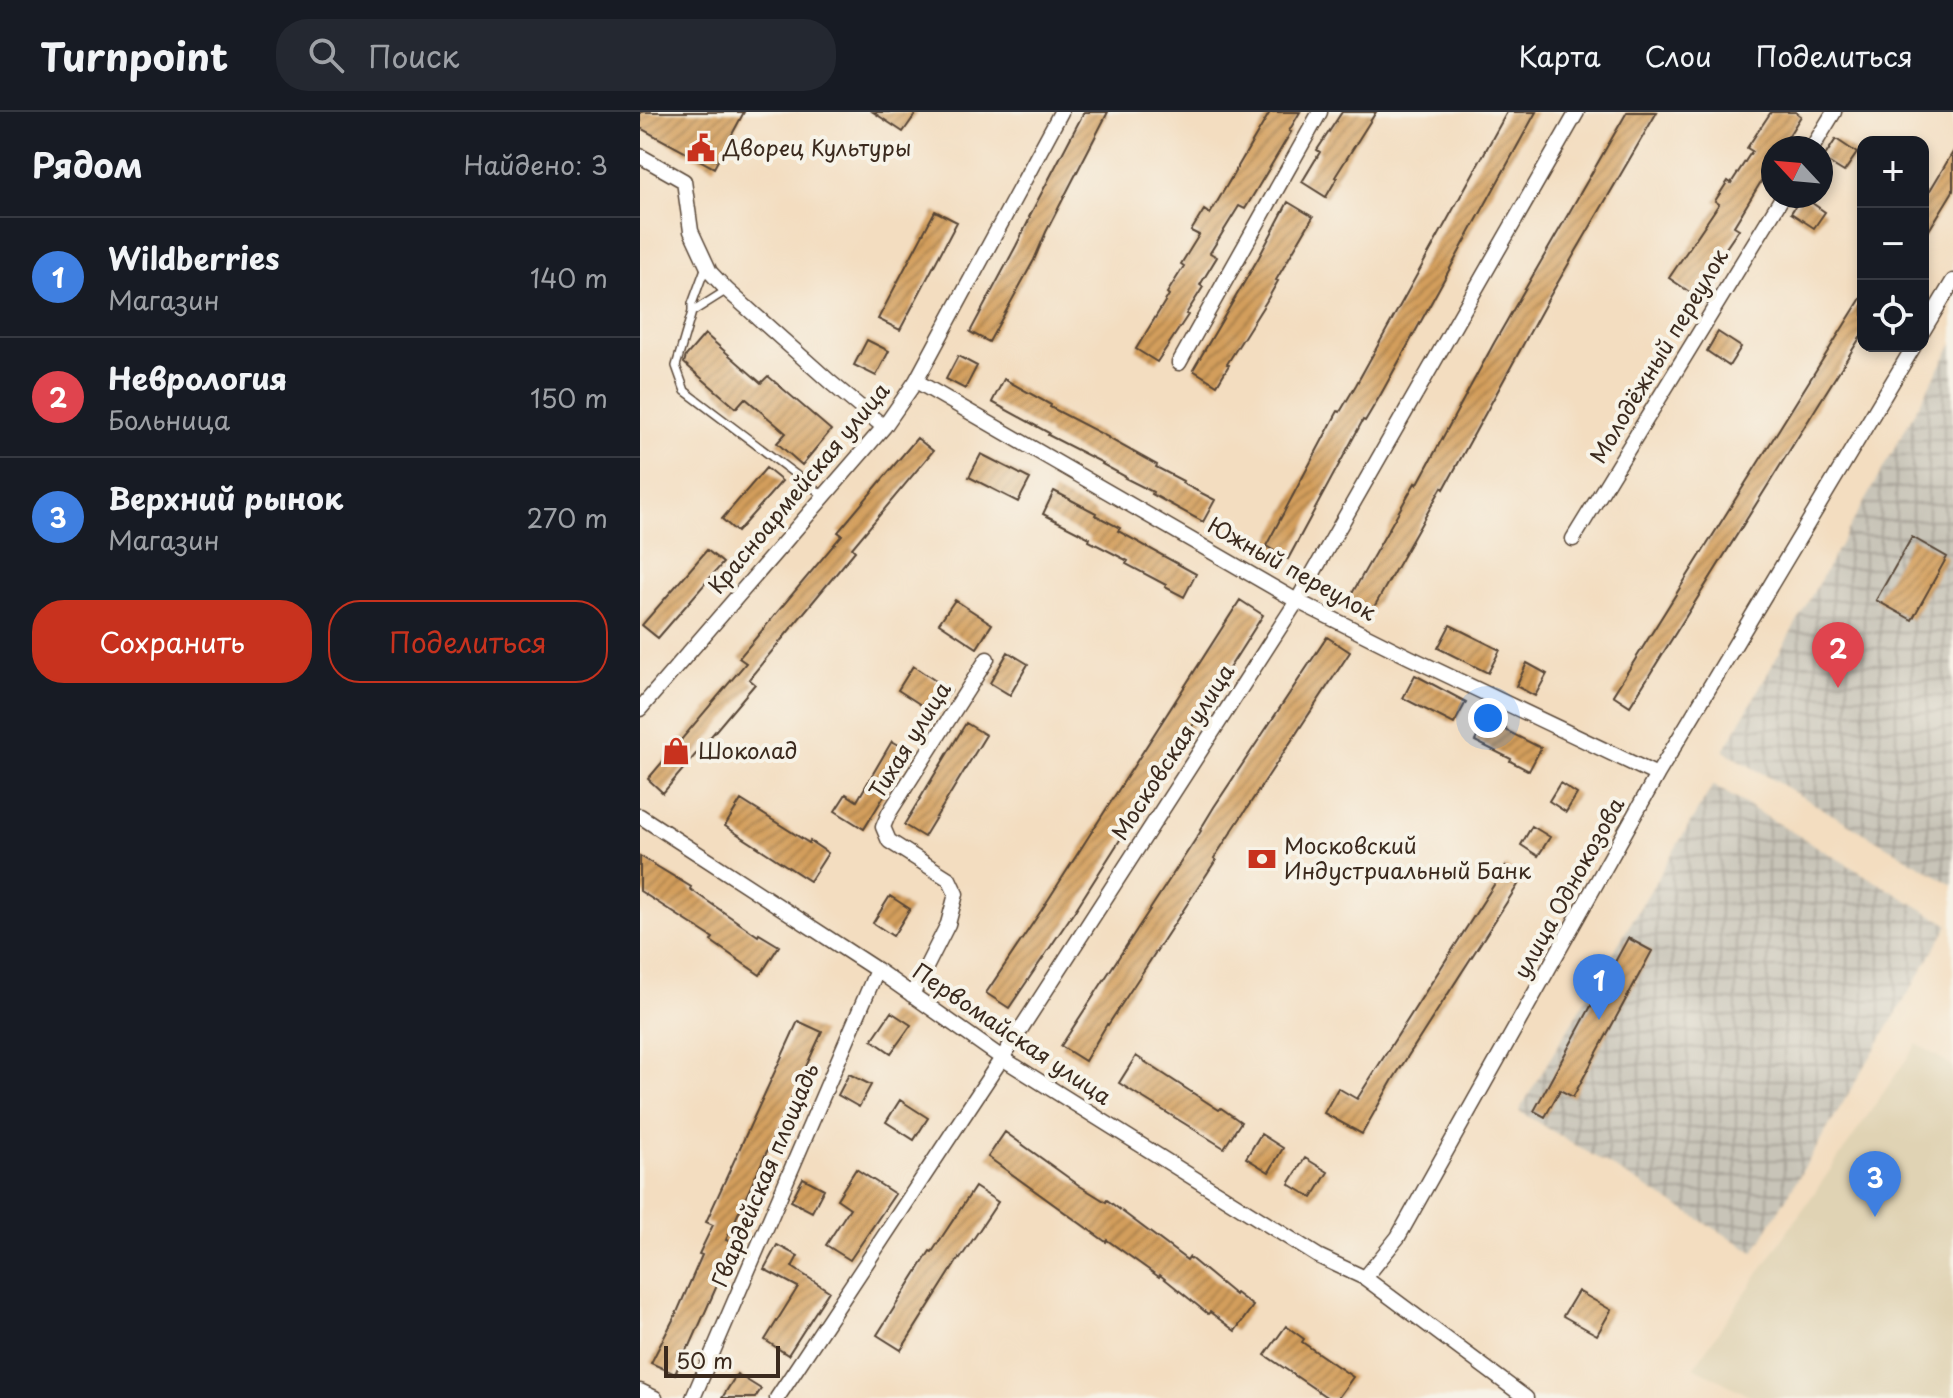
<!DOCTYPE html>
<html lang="ru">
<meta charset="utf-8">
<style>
:root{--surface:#171b24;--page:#242831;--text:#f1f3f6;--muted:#9ea1a6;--line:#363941;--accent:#c8321e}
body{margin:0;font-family:"Playpen Sans",sans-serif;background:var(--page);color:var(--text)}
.controls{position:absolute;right:24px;top:24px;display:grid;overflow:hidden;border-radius:16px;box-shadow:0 4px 12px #0003}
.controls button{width:72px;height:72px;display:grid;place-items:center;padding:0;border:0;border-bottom:2px solid var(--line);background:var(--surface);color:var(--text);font:40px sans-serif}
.compass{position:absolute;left:1121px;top:24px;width:72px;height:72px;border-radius:50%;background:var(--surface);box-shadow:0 4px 12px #0003;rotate:296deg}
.scale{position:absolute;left:24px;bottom:20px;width:116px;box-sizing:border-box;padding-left:8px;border:4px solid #3b2a1e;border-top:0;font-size:22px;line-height:28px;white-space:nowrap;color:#3b2a1e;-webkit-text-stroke:6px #f7f3e8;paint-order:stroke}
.you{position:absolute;left:848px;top:606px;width:28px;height:28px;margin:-20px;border:6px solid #fff;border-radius:50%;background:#1a73e8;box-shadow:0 0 0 12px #1a73e833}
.badge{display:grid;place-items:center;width:52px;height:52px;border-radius:50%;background:var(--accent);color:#fff;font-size:26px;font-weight:700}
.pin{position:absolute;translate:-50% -66px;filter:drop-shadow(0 2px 4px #0008)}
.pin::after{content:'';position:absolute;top:42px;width:28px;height:24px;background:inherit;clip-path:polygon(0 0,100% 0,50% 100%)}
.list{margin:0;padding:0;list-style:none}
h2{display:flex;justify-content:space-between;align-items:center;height:104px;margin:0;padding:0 32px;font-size:34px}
h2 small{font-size:26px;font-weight:400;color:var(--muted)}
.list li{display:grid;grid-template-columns:52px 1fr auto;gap:24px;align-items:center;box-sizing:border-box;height:120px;padding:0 32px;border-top:2px solid var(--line)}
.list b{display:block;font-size:30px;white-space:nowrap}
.list p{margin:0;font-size:26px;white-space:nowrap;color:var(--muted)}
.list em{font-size:26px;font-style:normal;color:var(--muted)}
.actions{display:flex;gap:16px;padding:24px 32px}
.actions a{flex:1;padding:18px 0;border:2px solid var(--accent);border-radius:32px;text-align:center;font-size:28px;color:var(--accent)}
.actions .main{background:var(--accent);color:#fff}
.icon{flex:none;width:44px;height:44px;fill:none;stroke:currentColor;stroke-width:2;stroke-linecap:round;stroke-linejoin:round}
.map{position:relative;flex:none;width:1313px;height:1286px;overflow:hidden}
header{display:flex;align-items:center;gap:48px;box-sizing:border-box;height:112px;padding:0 40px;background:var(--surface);border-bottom:2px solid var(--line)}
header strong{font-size:38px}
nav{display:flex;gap:44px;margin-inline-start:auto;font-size:28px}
.search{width:560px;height:72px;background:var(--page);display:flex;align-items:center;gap:20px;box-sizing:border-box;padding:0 28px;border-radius:32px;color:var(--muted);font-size:30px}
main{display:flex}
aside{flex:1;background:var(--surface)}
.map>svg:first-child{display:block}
.built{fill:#e0d3b4}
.industrial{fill:url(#industrial-grid)}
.building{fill:url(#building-hatch)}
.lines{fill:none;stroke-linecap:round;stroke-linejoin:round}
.service-casing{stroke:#574536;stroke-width:10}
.minor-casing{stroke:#574536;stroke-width:17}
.service{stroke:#fff;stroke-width:7}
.minor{stroke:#fff;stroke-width:14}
.labels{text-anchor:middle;stroke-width:8;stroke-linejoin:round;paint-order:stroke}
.poi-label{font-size:22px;fill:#3b2a1e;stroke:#f7f3e8;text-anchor:start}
.street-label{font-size:22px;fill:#3b2a1e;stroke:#f7f3e8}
</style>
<header>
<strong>Turnpoint</strong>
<div class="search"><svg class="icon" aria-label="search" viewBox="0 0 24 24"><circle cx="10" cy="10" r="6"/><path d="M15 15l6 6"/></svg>Поиск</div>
<nav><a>Карта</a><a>Слои</a><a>Поделиться</a></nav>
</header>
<main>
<aside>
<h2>Рядом<small>Найдено: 3</small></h2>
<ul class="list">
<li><span class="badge" style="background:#3f7fe0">1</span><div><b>Wildberries</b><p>Магазин</p></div><em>140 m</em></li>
<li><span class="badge" style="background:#e0444e">2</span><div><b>Неврология</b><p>Больница</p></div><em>150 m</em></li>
<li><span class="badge" style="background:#3f7fe0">3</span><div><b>Верхний рынок</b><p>Магазин</p></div><em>270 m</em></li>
</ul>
<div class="actions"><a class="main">Сохранить</a><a>Поделиться</a></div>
</aside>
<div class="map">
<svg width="1313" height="1286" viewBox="0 0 1313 1286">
<defs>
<pattern id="industrial-grid" width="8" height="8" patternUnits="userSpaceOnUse" patternTransform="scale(2)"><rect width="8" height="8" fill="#c8c4b8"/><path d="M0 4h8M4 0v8" fill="none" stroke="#a49f95"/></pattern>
<pattern id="building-hatch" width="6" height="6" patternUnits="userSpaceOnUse" patternTransform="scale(2)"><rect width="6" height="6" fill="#d39e5c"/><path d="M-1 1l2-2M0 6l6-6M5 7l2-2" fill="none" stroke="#ac814b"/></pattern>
</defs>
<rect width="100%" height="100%" fill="#f7f3e8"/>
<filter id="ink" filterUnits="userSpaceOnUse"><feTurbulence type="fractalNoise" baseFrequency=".0125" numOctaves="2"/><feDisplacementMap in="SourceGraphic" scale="16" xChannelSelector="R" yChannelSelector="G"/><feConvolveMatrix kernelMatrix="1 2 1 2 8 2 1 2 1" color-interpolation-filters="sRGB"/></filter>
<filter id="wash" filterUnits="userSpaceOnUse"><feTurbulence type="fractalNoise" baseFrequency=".006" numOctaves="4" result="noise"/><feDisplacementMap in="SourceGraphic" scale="32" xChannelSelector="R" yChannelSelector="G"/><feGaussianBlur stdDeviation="1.8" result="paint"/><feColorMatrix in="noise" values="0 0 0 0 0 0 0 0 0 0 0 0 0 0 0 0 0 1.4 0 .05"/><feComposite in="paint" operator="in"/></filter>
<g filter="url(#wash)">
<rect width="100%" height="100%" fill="#f3ddc0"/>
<!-- built -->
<path class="built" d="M1277 932 1313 954V1286H1114L1054 1255Z"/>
<!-- industrial -->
<path class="industrial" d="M1313 232V773L1084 639Z
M1073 673 1309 813 1114 1140 879 999Z"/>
<g id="blocks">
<!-- building -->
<path class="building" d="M0 0H104L74 56 0 16Z
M233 0H277L263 20Z
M444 0H468L406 120 394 148 349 230 330 220 376 134 390 106 389 105Z
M630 0H660L649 19 651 20 605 97 599 94 570 141 577 145 560 173 563 175 546 202 548 203 517 250 496 237 529 183 527 181 544 154 541 152 559 123 551 119 564 98 570 102Z
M702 0H736L695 65 697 66 686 85 662 70 680 40 677 38Z
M867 0H896L741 282 725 309 723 308 648 447 626 434 684 325 698 299 700 300 716 273Z
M987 0H1017L907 189 804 377 802 375 729 504 706 492 775 371 777 373 854 231Z
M1131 0H1155L1161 4 1141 36H1133V50L1094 114 1099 117 1054 183 1029 166 1079 92 1075 89 1088 69 1091 71 1112 39 1107 36Z
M1196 27 1217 41 1204 60 1183 47Z
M1313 40V79L1283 128V90Z
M1162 84 1185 100 1174 116 1151 101Z
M648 90 673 105 636 168 638 169 626 190 587 252 589 253 577 273 553 258 619 145Z
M295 99 317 110 260 218 238 207Z
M1223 183V221L990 594 973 583Z
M1078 220 1101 235 1089 254 1067 239Z
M65 222 121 271 128 264 191 318 162 353 137 331 146 321 105 286 96 296 44 251 46 244Z
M227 228 249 239 236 264 214 253Z
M318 244 337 254 325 277 306 267Z
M364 267 411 293 410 295 468 325V326L517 353 516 355 543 369 542 371 575 388 563 410 512 382 513 380 485 366 486 365 462 352 463 351 408 323 409 321 352 290Z
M277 326 293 339 212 436 215 439 109 567 115 572 23 681 8 667 106 551 99 546 202 423 198 420Z
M341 342 390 367 378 390 329 365Z
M126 356 142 369 97 420 82 407Z
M414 379 456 401 455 403 480 416 478 419 556 462 544 485 525 475 526 473 486 452 488 449 449 429 450 426 403 402Z
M1272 425 1307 445 1272 508 1236 488Z
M67 438 83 451 18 526 2 513Z
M315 488 352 512 337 536 299 511Z
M600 488 623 503 436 797 369 896 346 881 401 799Z
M810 513 860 538 848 561 798 536Z
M687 525 710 540 574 746 576 748 561 771 468 913 467 912 445 949 421 934 561 719 560 718 574 695Z
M368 540 388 552 370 583 350 571Z
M887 551 907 562 895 584 876 574Z
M273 554 311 579 295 602 258 578Z
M775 563 826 590 814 612 763 586Z
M847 606 866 616 865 618 901 636 889 659 870 649 871 647 835 629Z
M326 611 346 623 284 725 264 713Z
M252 629 271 640 224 717 195 699 206 682 217 689Z
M920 671 937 682 926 700 909 689Z
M101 688 169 731 170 729 188 741 170 769 85 714Z
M892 714 910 725 898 744 881 733Z
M0 744 51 775 50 777 118 824 119 822 139 834 120 863 71 829 73 826 0 779Z
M866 754 883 765 752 969 722 1022 684 1001 698 976 717 987Z
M250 784 270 797 253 824 233 811Z
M988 826 1012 839 933 985 920 978 905 1005 894 999Z
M251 900 271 913 251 941 232 928Z
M158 909 182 920 86 1128 93 1131 80 1159 83 1160 50 1234H48L35 1262 11 1251 38 1198 62 1143 59 1142 73 1113 66 1110Z
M496 944 579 998 581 996 601 1010 584 1036 479 971Z
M209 962 231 973 219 995 198 983Z
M260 988 288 1006 274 1028 246 1010Z
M365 1020 440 1074 466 1090 467 1088 547 1148 549 1145 595 1183 596 1181 613 1194 595 1219 570 1200 568 1202 520 1163 519 1165 467 1128 466 1130 348 1045Z
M621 1022 643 1036 629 1060 606 1046Z
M665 1046 688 1060 672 1086 649 1072Z
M216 1057 255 1082 210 1148 186 1133 210 1096 197 1087Z
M163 1066 184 1077 172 1100 151 1089Z
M335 1075 358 1090 320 1147 319 1146 261 1238 237 1223 290 1139 292 1140Z
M137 1133 158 1144 152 1155 189 1179 148 1243 125 1228 158 1175 124 1157Z
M938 1179 971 1198 957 1223 923 1204Z
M646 1214 664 1227 662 1230 713 1265 698 1286H688L625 1243Z
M97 1262 121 1277 115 1286H82Z"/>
</g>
</g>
<g filter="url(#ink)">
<use href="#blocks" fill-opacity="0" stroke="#574536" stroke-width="2"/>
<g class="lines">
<defs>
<path id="service" d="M66 154 52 192V200L36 254 45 279 184 384
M52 200 87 178"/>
<path id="minor" d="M1172 36 1194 0
M0 44 44 69 51 119 70 160 87 178 190 270 244 315
M1283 219 1313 169
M539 251 680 0
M276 269 657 489 769 545 1017 663
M933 427 1143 84
M0 597 244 315 276 269 421 0
M0 704 237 858 362 946 678 1144 725 1166
M272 883 308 812 316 782 309 767 249 729 243 715 249 701 347 547
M0 1279 15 1286
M53 1286 237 858
M137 1286 362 946 657 489 937 0
M886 1286 725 1166 758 1125 1017 663 1274 234"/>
</defs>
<!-- service casing -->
<use href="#service" class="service-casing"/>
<!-- minor casing -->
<use href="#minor" class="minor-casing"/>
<!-- service -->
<use href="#service" class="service"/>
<!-- minor -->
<use href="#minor" class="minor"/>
</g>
</g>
<!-- icons -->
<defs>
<symbol id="civic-bare" viewBox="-9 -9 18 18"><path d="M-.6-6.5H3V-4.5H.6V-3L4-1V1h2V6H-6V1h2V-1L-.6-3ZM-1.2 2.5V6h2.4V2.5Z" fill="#c8321e" stroke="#f7f3e8" stroke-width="2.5" paint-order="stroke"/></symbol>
<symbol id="shop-bare" viewBox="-9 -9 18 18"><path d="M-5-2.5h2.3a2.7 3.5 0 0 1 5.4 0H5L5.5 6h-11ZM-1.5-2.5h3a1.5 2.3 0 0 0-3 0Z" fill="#c8321e" stroke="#f7f3e8" stroke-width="2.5" paint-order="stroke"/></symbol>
<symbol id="bank-bare" viewBox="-9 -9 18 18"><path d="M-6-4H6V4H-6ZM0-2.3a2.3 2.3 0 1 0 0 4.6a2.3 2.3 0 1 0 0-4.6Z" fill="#c8321e" stroke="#f7f3e8" stroke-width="2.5" paint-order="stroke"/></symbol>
</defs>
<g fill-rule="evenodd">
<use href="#civic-bare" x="41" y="16" width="40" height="40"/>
<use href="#shop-bare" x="16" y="619" width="40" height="40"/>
<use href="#bank-bare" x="602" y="727" width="40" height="40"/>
</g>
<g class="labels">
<!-- poi labels -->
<g class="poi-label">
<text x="83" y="44">Дворец Культуры</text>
<text x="58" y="647">Шоколад</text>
<text x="644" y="742">Московский<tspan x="644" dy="25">Индустриальный Банк</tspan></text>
</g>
<!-- street labels -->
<g class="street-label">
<text transform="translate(1019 244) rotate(-59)" y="8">Молодёжный переулок</text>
<text transform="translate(159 376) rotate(-50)" y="8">Красноармейская улица</text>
<text transform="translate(652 457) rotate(29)" y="8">Южный переулок</text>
<text transform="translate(270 628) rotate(-58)" y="8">Тихая улица</text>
<text transform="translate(533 640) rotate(-57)" y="8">Московская улица</text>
<text transform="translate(929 776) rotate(-61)" y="8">улица Однокозова</text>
<text transform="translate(372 922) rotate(34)" y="8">Первомайская улица</text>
<text transform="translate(125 1063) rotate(-67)" y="8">Гвардейская площадь</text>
</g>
</g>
</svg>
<div class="controls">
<button>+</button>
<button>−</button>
<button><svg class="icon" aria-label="locate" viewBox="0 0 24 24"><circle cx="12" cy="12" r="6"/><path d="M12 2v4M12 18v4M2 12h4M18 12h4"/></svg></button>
</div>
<svg class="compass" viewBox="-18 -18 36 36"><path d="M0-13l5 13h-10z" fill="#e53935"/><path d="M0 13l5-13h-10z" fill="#9ea1a6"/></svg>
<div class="scale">50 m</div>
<div class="you"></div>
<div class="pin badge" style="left:959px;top:908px;background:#3f7fe0">1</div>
<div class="pin badge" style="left:1198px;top:576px;background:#e0444e">2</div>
<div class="pin badge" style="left:1235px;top:1105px;background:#3f7fe0">3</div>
</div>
</main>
